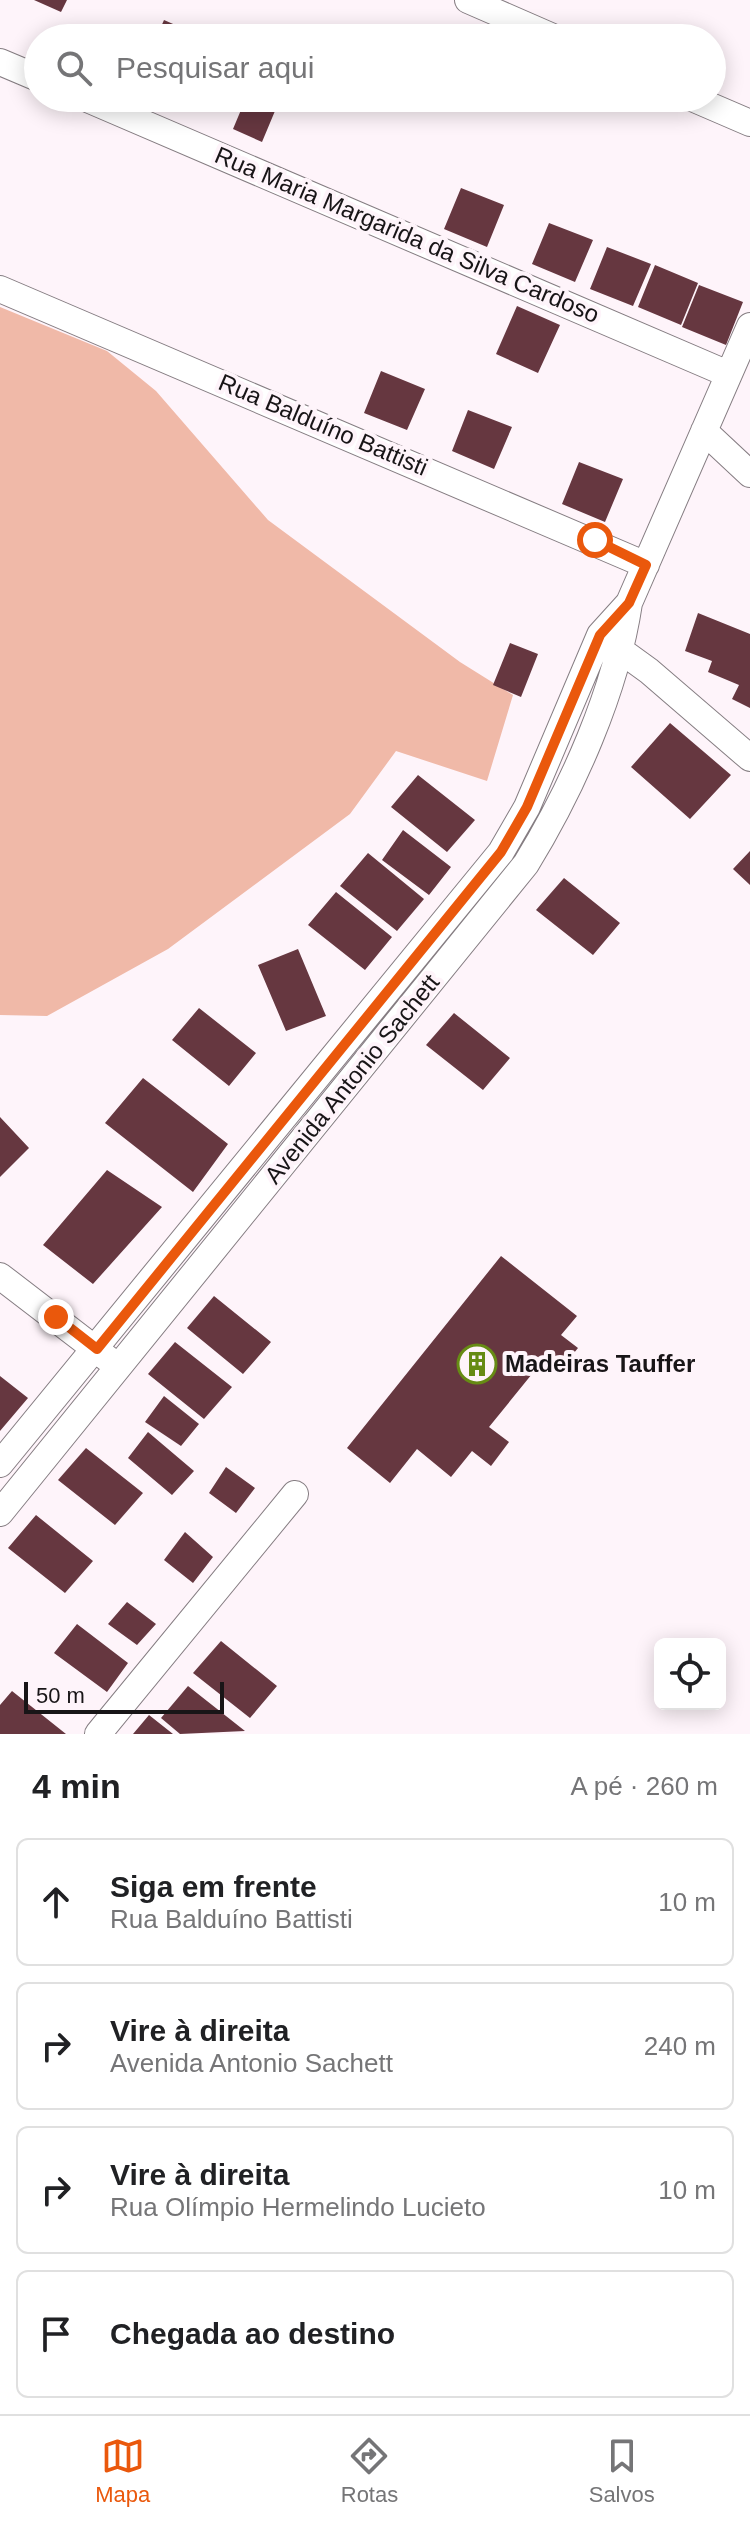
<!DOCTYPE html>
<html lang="pt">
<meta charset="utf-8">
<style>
:root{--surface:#fff;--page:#f6f6f6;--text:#202124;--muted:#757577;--line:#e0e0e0;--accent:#ea580c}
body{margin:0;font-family:Helvetica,sans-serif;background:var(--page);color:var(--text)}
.controls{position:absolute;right:24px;bottom:24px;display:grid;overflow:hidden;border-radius:12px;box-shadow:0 4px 20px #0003}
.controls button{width:72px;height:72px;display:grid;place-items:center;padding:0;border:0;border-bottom:2px solid var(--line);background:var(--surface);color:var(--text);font:40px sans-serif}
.scale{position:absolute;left:24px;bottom:20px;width:200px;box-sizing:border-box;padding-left:8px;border:4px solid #181517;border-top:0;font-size:22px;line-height:28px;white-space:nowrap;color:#181517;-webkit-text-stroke:6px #fef4fa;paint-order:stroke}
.stop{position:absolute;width:24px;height:24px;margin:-18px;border:6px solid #ea580c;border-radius:50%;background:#fff}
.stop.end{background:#ea580c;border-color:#fff;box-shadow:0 2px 8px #0008}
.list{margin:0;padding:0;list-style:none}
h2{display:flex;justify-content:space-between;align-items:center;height:104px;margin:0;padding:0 32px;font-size:34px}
h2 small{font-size:26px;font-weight:400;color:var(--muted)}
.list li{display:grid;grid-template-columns:52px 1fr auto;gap:24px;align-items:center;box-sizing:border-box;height:128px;margin:0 16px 16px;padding:0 16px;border:2px solid var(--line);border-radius:12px}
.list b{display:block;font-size:30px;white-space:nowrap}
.list p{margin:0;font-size:26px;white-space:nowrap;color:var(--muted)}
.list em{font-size:26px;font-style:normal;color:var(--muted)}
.icon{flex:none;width:44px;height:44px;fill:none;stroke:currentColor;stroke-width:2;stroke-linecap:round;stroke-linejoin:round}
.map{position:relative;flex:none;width:750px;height:1734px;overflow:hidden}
.search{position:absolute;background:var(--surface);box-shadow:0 4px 20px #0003;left:24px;right:24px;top:24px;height:88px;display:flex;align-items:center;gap:20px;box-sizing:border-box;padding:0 28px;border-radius:44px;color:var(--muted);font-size:30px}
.sheet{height:680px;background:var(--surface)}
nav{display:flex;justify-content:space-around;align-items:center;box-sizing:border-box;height:112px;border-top:2px solid var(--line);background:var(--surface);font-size:22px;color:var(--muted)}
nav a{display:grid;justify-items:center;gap:4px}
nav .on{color:var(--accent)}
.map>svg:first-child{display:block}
.forest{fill:#f0b9a8}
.building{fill:#663740}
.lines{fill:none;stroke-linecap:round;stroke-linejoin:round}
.minor-casing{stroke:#857d82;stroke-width:28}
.minor{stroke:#fff;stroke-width:26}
.route{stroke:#ea580c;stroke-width:10}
.labels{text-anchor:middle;stroke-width:8;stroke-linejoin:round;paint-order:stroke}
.street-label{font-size:24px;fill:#181517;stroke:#fef4fa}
.poi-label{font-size:24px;font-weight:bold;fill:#181517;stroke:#fef4fa;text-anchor:start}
</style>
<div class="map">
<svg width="750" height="1734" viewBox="0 0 750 1734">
<rect width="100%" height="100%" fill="#fef4fa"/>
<!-- forest -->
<path class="forest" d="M0 307 107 351 156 391 268 520 460 662 513 695 487 781 396 751 350 814 168 949 47 1016 0 1015Z"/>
<!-- building -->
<path class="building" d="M34 0H67L61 12Z
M164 20 205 38H156Z
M424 28 445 38H419Z
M203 98H235L230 110Z
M246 98 280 99 262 142 233 129Z
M461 188 504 205 487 247 444 229Z
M549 223 593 240 575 282 532 264Z
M607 247 651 264 633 306 590 289Z
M655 265 698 283 681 325 638 307Z
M699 285 743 302 726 345 682 327Z
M517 306 560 325 538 373 496 354Z
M381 371 425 389 407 430 364 413Z
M468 410 512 427 494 469 452 451Z
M579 462 623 479 605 522 562 504Z
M698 613 750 634V708L732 699 739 685 708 672 712 661 685 651Z
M510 643 538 654 521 697 493 685Z
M670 723 731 775 690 819 631 767Z
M418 775 475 820 447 852 391 807Z
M403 830 451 867 429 895 382 860Z
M750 851V885L733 869Z
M368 853 424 899 397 931 340 886Z
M564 878 620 923 593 955 536 910Z
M336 892 392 937 365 970 308 925Z
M298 949 326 1016 286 1031 258 965Z
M199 1008 256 1053 229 1086 172 1040Z
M454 1013 510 1058 483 1090 426 1045Z
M143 1078 228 1144 193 1192 105 1123Z
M0 1117 29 1148 0 1177Z
M107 1170 162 1207 93 1284 43 1245Z
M501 1256 577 1316 561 1335 578 1348 560 1370 545 1358 489 1427 509 1442 491 1466 472 1451 451 1477 417 1449 390 1483 347 1448Z
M214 1296 271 1342 243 1374 187 1328Z
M175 1342 232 1387 204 1419 148 1374Z
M0 1376 28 1398 0 1431Z
M164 1396 199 1424 181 1446 145 1422Z
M148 1432 194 1471 172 1495 128 1458Z
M86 1448 143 1493 115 1525 58 1480Z
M226 1467 255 1488 236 1513 209 1493Z
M36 1515 93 1561 65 1593 8 1548Z
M185 1532 213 1557 193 1583 164 1560Z
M127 1602 156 1624 137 1645 108 1624Z
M77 1624 128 1663 107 1692 54 1653Z
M221 1641 277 1686 250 1718 193 1673Z
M188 1686 245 1731 180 1734 161 1718Z
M12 1691 66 1734H0V1705Z
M149 1715 173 1734H133Z"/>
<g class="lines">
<defs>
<path id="minor" d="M468 0 555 38
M0 62 38 78
M85 98 728 374
M692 98 750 123
M0 289 646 565
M704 431 750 474
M609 642 649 671 750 758
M0 1276 108 1359
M0 1464 501 852 527 807 600 635 629 603
M0 1513 526 864C572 789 616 691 629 603L750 326
M98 1734 295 1494"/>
</defs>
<!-- minor casing -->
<use href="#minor" class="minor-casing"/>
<!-- minor -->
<use href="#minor" class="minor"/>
</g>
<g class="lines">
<!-- route -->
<path class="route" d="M56 1317 97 1349 501 852 527 807 600 635 629 603 646 565 595 540"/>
</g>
<!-- icons -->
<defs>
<symbol id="building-ring" viewBox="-11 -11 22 22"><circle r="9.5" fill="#fef4fa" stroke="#668b14" stroke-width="1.5"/><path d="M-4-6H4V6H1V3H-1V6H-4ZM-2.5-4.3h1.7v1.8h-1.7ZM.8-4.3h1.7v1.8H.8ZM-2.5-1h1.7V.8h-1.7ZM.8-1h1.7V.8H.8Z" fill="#668b14"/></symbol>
</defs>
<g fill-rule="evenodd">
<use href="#building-ring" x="455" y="1342" width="44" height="44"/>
</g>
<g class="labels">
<!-- street labels -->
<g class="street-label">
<text transform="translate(407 235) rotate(23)" y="8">Rua Maria Margarida da Silva Cardoso</text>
<text transform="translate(323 425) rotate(23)" y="8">Rua Balduíno Battisti</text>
<text transform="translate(352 1079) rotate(-51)" y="8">Avenida Antonio Sachett</text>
</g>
<!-- poi labels -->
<g class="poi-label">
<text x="505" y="1372">Madeiras Tauffer</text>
</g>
</g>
</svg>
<div class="controls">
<button><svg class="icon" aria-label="locate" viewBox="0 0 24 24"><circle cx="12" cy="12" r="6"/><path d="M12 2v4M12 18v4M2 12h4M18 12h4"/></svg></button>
</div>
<div class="scale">50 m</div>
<div class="stop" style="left:595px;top:540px"></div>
<div class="stop end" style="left:56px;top:1317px"></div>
<div class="search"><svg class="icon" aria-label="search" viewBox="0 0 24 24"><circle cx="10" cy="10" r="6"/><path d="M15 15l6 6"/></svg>Pesquisar aqui</div>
</div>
<section class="sheet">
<h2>4 min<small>A pé · 260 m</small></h2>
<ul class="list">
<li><svg class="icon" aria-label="ahead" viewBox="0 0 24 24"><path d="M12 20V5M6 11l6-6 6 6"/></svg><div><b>Siga em frente</b><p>Rua Balduíno Battisti</p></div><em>10 m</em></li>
<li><svg class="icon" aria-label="right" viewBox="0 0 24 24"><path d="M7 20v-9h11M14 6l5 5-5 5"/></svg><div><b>Vire à direita</b><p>Avenida Antonio Sachett</p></div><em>240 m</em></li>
<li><svg class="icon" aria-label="right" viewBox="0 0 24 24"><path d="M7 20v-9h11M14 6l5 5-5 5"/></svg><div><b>Vire à direita</b><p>Rua Olímpio Hermelindo Lucieto</p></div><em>10 m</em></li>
<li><svg class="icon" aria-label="arrive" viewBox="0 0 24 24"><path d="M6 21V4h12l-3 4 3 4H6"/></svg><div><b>Chegada ao destino</b></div></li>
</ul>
</section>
<nav>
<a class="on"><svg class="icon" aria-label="map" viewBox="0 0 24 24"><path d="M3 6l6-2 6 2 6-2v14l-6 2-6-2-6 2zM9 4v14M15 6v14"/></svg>Mapa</a>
<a><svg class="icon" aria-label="directions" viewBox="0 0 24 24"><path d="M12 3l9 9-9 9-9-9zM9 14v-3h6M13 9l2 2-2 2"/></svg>Rotas</a>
<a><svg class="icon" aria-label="saved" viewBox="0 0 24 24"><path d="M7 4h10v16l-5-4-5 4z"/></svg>Salvos</a>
</nav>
